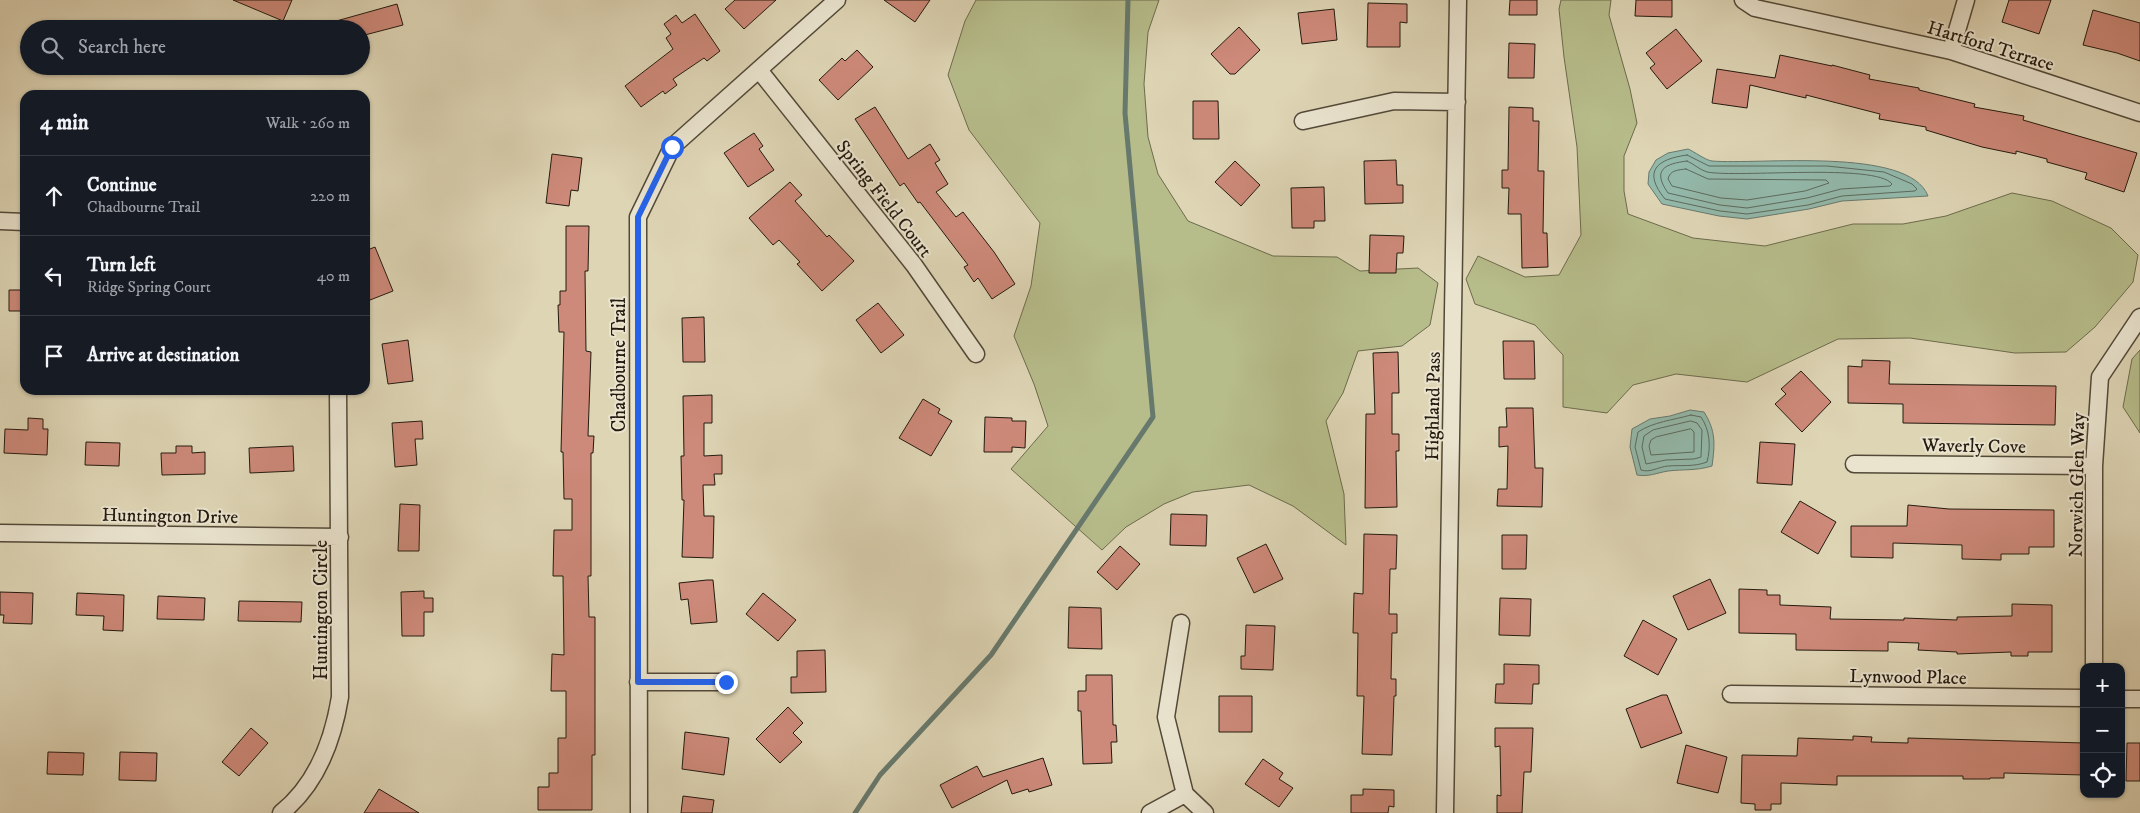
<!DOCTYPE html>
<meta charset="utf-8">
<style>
:root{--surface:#171b24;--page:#242831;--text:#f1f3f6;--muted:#9ea1a6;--line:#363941}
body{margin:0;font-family:"IM FELL DW Pica",serif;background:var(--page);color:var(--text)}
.controls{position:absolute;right:15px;bottom:15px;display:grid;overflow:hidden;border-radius:10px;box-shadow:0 1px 4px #0004}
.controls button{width:45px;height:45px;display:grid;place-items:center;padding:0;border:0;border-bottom:1px solid var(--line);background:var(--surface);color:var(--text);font:25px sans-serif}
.stop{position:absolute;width:15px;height:15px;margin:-11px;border:4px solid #2563eb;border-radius:50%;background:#fff}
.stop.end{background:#2563eb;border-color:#fff;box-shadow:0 1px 5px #0008}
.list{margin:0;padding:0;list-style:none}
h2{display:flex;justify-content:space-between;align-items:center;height:65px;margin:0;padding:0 20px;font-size:21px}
h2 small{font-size:16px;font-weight:400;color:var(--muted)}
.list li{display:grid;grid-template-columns:32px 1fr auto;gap:15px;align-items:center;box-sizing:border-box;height:80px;padding:0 20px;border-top:1px solid var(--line)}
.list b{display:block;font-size:19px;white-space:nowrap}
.list p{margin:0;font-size:16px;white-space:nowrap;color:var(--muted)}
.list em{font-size:16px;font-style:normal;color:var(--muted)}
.icon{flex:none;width:28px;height:28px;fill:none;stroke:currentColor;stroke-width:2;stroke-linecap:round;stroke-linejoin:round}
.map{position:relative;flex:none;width:2140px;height:813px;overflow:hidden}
.search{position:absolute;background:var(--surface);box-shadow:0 1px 4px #0004;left:20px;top:20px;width:350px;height:55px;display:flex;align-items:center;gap:12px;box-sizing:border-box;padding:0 18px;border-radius:28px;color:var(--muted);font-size:19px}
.panel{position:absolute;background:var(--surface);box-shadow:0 1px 4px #0004;left:20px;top:90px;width:350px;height:305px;border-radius:15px}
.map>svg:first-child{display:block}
.green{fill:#b6bc8a;stroke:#6d6b4c}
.water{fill:#93b9ab;stroke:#67796d}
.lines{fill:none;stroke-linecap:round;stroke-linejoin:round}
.shore{stroke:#5c6a5d;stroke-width:1}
.stream{stroke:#67796d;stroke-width:5}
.building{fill:#cd8979;stroke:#241a0f}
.street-casing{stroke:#524938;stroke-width:19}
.street{stroke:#eae4cf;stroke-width:16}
.route{stroke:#2563eb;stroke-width:6}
.labels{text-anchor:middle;stroke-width:4;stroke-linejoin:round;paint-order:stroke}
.street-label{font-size:19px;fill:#241a0f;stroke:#eae4cf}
</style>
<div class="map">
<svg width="2140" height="813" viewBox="0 0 2140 813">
<rect width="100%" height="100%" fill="#ded5b5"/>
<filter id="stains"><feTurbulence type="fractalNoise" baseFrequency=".004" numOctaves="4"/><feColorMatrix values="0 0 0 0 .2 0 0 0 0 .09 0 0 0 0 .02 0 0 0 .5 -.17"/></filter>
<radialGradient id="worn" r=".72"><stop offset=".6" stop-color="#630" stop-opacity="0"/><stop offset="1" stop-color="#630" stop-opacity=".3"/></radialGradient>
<!-- green -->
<path class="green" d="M976 0H1159L1148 32 1144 84 1148 137 1158 174 1188 221 1273 256 1337 257 1360 271 1418 268 1438 283 1430 325 1402 346 1358 351 1343 393 1326 421 1344 494 1346 545 1293 506 1249 485 1193 492 1164 504 1126 527 1102 550 1011 469 1048 426 1034 384 1014 336 1031 286 1040 223 969 130 948 75 965 21Z
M1561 0H1611L1609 15 1630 89 1637 123 1624 156V191L1628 214 1693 238 1765 246 1853 224H1903L1946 216 2012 193 2052 201 2111 228 2138 255 2133 282 2095 327 2066 352 2015 353 1910 338 1838 339 1747 382 1676 374 1633 385 1607 413 1563 407V355L1535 325 1475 304 1466 279 1478 256 1525 277 1559 275 1581 235 1577 147 1564 57 1559 9Z
M2140 350V433L2123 407 2132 359Z"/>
<!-- water -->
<path class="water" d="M1688 149C1695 152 1705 160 1712 161 1758 165 1909 146 1928 196L1842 201 1809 209 1747 219 1719 216 1662 204 1648 184 1649 172 1656 160 1668 153Z
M1690 410 1704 412C1716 431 1715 444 1712 466 1695 471 1685 469 1668 471 1656 473 1649 477 1637 475L1630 447 1632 429 1650 419 1670 416Z"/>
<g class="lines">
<!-- shore -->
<path class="shore" d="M1687 155 1709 166H1827L1884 172 1912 184 1917 189 1915 191 1842 196 1808 205 1747 214 1720 211 1665 199C1642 171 1657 159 1687 155Z
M1687 161C1694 164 1700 170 1707 172 1738 178 1876 163 1892 184L1890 186 1841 189 1807 198 1747 208 1720 205 1668 193C1652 170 1664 164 1687 161Z
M1686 169 1708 179 1826 180 1829 183 1805 191 1747 200 1721 198 1672 186 1668 179C1670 170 1678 170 1686 169Z
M1691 415 1701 417C1710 430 1711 447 1707 462 1694 467 1682 465 1668 466 1658 467 1650 473 1641 470L1635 447 1638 432C1653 422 1673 420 1691 415Z
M1691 421 1697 423 1702 430 1701 457 1694 459 1666 460 1646 464 1642 447 1644 436 1653 430Z
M1691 429 1694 432V452L1651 455 1649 446 1651 440 1656 437Z"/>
<!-- stream -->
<path class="stream" d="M855 813 880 775 991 655 1153 417 1125 113 1128 0"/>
</g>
<!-- building -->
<path class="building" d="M233 0H292L283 21Z
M735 0H776L744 29 725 9Z
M884 0H930L915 22Z
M1510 0H1537V15H1509Z
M1636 0H1672V17L1635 16Z
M2009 0H2051L2039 34 2002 22Z
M1368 3 1407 4V23L1400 22V47H1367Z
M397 4 403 25 361 36V29H322V25Z
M1334 9 1337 40 1302 44 1298 13Z
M2093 10 2140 23V61L2117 53 2083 45Z
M695 14 720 51 707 61 704 58 673 79 677 85 665 94 663 91 641 107 625 86 673 49 666 38 671 34 664 24 676 15 682 23Z
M1239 27 1260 50 1235 74H1230L1211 54Z
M1676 29 1702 61 1667 89 1650 68 1655 64 1646 53Z
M1509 43 1535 44 1534 78H1508Z
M857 50 873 67 838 100 819 80 842 58 845 61Z
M1780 55 1832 66V65L1870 75 1869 79 1919 88V90L1975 104 1974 107 2024 116 2023 120 2137 153 2124 192 2085 179 2087 173 2047 162V159L2016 151V154L1982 147 1926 130V127L1879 119 1880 114 1806 95V98L1750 85 1747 108 1712 103 1717 69 1775 78Z
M1193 101H1218L1219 139H1193Z
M875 107 908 159 930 144 940 160 935 163 948 184 936 192 956 217 963 212 994 252 1015 284 992 299 978 278 974 282 964 267 968 265 920 202 918 203 904 183 900 186 855 119Z
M1509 107 1533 108V121H1539L1538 171H1544L1543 233H1547L1548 267 1522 268 1521 214H1508L1509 188H1502V170H1508Z
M754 133 763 146 759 149 774 170 748 187 724 153Z
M552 154 582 158 578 191 571 190 569 206 546 203Z
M1396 160 1397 185H1403V203L1365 204 1364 161Z
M1235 161 1260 185 1241 206 1215 182Z
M790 182 802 195 795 201 827 237 829 235 854 261 822 291 797 264 800 262 779 240 773 245 749 218Z
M1324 187 1325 221H1314V228H1292L1291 188Z
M566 226H589L588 271H585L586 351 591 352 588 436H594L593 453H591V576H588L589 617H595V755H592V810H538V787H549V773H558V738H566V691H551L552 654 564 655 563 576H553L554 530H572V499H564L563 452H561L564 332H559L558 305H560V291H566Z
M1370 235 1404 236 1403 253H1397L1396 273H1369Z
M375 247 393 291 370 300 365 288V251Z
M9 290H25V311H9Z
M878 303 904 335 881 353 856 320Z
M704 317 705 362H683L682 318Z
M408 340 413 381 388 384 382 344Z
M1503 341H1534L1535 379H1504Z
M1398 352 1399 393H1392V434H1399V451H1396L1397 507 1365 508 1366 414H1375L1373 353Z
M1862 360 1890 361 1889 384 2056 386 2055 425 1903 423V404L1848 403V366L1862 367Z
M1801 371 1831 402 1802 432 1775 404 1786 394 1781 389Z
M712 395V423H704V456L722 455V474H714L715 485H703L704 516H714L713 558 682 557 684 500H682L681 456H684L683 396Z
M923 399 940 409 938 413 952 421 931 456 899 438Z
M1506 408H1533L1535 468H1543L1542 507 1497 506 1498 489H1507L1508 446 1499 447V427H1507Z
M985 417 1012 418V421H1026L1025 448 1012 447V452H984Z
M28 418 43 419V429H48L47 455 4 453 5 429 28 430Z
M422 421 423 439H415L417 465 395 467 392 423Z
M86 442 120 443 119 466 85 465Z
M1760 442 1795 444 1792 485 1757 483Z
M176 446H192V453L205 452V474L162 475 161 453H176Z
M293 446 294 471 250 473 249 448Z
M1800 501 1836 522 1818 554 1781 532Z
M400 504 420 505 419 551H398Z
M1908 505 1949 509 2054 510V547H2029V554H2001V560L1962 559V545L1893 543V558L1851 557V526H1907Z
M1171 514 1207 515 1206 546 1170 545Z
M1364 534 1397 535 1396 569H1390L1389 614H1397V633H1392L1391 679H1396V696H1394L1392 755 1362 754 1364 696H1357L1358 633H1353L1354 593 1363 594Z
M1502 535H1527L1526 569H1502Z
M1266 544 1283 579 1254 593 1237 558Z
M1120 546 1140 564 1117 590 1097 572Z
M1710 579 1726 613 1688 630 1673 596Z
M707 580H713L717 622 691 624 688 599 681 600 679 583Z
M1739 589 1767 590V595H1780V605L1831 607 1830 619 1904 620V618L1957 620V617L2012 616V604L2052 605V652H2028V656H2011V652L1957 654V652L1918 650 1919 643 1888 642V651L1796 650V634L1739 633Z
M424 591V598H433V612H424V636H402L401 592Z
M0 592 33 593 32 624 3 623 4 615H0Z
M77 593 124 595 123 631 103 630 104 616 76 615Z
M763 593 796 620 778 641 746 614Z
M158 596 205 598 204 620 157 619Z
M1500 598 1531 599 1530 636 1499 635Z
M239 601 302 602 301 622 238 621Z
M1069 607 1101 608 1102 649 1068 648Z
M1643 620 1677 639 1658 675 1624 656Z
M1246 625 1275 626 1273 670 1241 669V656H1245Z
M825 650 826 692 791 693V677H797V651Z
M1504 664 1539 665V684H1533L1532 704 1495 703 1496 684H1504Z
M1086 675H1112L1113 725H1116L1117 742H1111L1112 763 1083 764 1081 711H1078V691H1086Z
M1662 695H1667L1682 733 1641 748 1626 709Z
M1219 696H1252V732H1219Z
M788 707 803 723 793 733 802 742 780 763 756 739Z
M251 728 268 743 239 776 222 762Z
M1495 728H1533L1531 772H1524L1522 813H1497V795L1501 796 1500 746 1495 747Z
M685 732 729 738 724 775 682 769Z
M1853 736 1872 737 1871 742 1908 743V738L2084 743V775L2004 773V778H1990V779H1963V776H1837V785L1781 783V804H1771V810H1755V804L1741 803 1742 755 1797 756 1798 738 1853 740Z
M2127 743H2140V781H2126Z
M1686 745 1727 757 1718 793 1677 783Z
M48 752 84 753 83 775 47 774Z
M120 752 157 753 156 781 119 780Z
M1043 758 1052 785 1029 792 1028 789 1012 794 1007 780 952 808 940 785 977 766 983 777Z
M1263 759 1283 773 1279 779 1293 788 1279 807 1245 784Z
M379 789 419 813H364Z
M1363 789 1394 790V807L1389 806 1388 813H1351V795H1363Z
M683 796 714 800 712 813H681Z"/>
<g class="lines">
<defs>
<path id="street" d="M1743 0 1755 8 1951 51 2140 113
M1951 51 1966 0
M759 70 914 265 976 354
M1303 121 1394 101 1457 102
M0 221 25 222
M1854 464 2094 466
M0 533 340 537
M1181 623 1166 717 1185 794 1205 813
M2094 667V466L2100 377 2140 317
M638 682H726
M1731 694 2084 698
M2121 699H2140
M281 813C316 785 333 740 340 697L338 390
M639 813 638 217 672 147 837 0
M1150 813 1185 794
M1445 813 1458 0"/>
</defs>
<!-- street casing -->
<use href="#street" class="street-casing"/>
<!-- street -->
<use href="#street" class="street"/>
</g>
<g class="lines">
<!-- route -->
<path class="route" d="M672 147 638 217V682H726"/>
</g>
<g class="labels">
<!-- street labels -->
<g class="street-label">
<text transform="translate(1991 45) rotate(17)" y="7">Hartford Terrace</text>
<text transform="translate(885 198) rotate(52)" y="7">Spring Field Court</text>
<text transform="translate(618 365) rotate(-90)" y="7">Chadbourne Trail</text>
<text transform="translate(1432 406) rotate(-89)" y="7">Highland Pass</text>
<text transform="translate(1974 445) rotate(1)" y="7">Waverly Cove</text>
<text transform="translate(2076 485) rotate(-89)" y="7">Norwich Glen Way</text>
<text transform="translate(170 515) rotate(1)" y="7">Huntington Drive</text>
<text transform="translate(320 610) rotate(-90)" y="7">Huntington Circle</text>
<text transform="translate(1908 676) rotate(1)" y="7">Lynwood Place</text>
</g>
</g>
<rect width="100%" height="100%" filter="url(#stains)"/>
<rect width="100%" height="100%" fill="url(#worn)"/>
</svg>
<div class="controls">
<button>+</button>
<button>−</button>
<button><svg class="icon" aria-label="locate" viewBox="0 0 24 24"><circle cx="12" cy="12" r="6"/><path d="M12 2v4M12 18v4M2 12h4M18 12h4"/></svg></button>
</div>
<div class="stop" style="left:672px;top:147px"></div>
<div class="stop end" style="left:726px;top:682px"></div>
<div class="search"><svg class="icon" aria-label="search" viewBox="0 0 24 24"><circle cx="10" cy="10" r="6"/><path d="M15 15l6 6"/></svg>Search here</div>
<section class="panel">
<h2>4 min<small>Walk · 260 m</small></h2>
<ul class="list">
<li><svg class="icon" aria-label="ahead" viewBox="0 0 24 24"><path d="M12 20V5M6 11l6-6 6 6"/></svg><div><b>Continue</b><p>Chadbourne Trail</p></div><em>220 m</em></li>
<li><svg class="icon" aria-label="left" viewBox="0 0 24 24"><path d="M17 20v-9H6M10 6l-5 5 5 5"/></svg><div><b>Turn left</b><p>Ridge Spring Court</p></div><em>40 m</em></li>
<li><svg class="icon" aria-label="arrive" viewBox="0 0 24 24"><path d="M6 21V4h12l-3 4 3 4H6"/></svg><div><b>Arrive at destination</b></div></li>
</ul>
</section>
</div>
